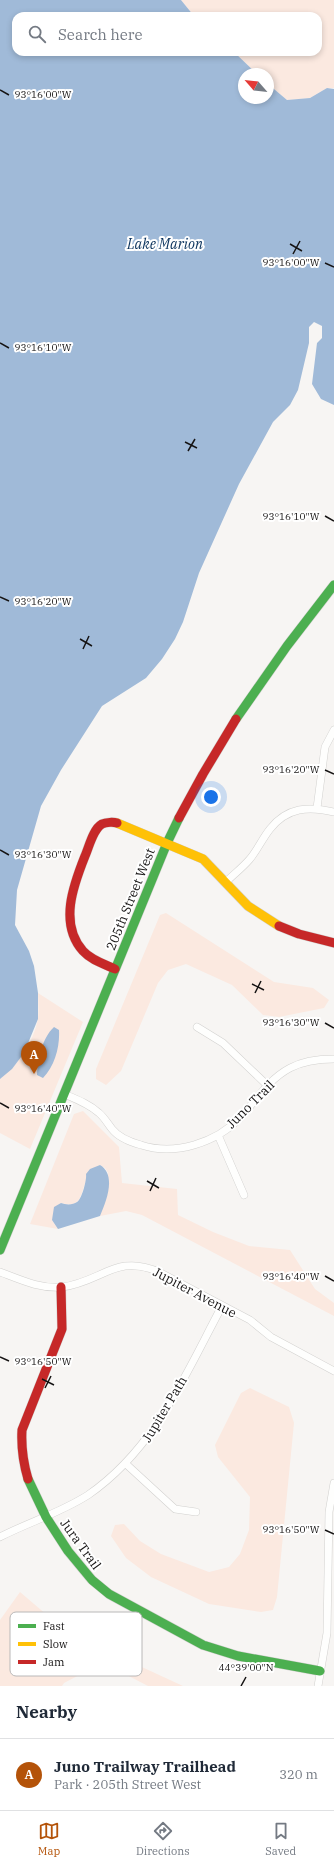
<!DOCTYPE html>
<meta charset="utf-8">
<style>
:root{--surface:#fff;--page:#f2f2f3;--text:#1f2937;--muted:#747a83;--line:#e0e1e3;--accent:#b45309}
body{margin:0;font-family:"IBM Plex Serif",serif;background:var(--page);color:var(--text)}
.compass{position:absolute;left:238px;top:68px;width:36px;height:36px;border-radius:50%;background:var(--surface);box-shadow:0 2px 6px #0003;rotate:298deg}
.you{position:absolute;left:211px;top:797px;width:14px;height:14px;margin:-10px;border:3px solid #fff;border-radius:50%;background:#1a73e8;box-shadow:0 0 0 6px #1a73e833}
.badge{display:grid;place-items:center;width:26px;height:26px;border-radius:50%;background:var(--accent);color:#fff;font-size:13px;font-weight:700}
.pin{position:absolute;translate:-50% -33px;filter:drop-shadow(0 1px 2px #0008)}
.pin::after{content:'';position:absolute;top:21px;width:14px;height:12px;background:inherit;clip-path:polygon(0 0,100% 0,50% 100%)}
.list{margin:0;padding:0;list-style:none}
h2{display:flex;justify-content:space-between;align-items:center;height:52px;margin:0;padding:0 16px;font-size:17px}
h2 small{font-size:13px;font-weight:400;color:var(--muted)}
.list li{display:grid;grid-template-columns:26px 1fr auto;gap:12px;align-items:center;box-sizing:border-box;height:72px;padding:0 16px;border-top:1px solid var(--line)}
.list b{display:block;font-size:15px;white-space:nowrap}
.list p{margin:0;font-size:13px;white-space:nowrap;color:var(--muted)}
.list em{font-size:13px;font-style:normal;color:var(--muted)}
.icon{flex:none;width:22px;height:22px;fill:none;stroke:currentColor;stroke-width:2;stroke-linecap:round;stroke-linejoin:round}
.map{position:relative;flex:none;width:334px;height:1686px;overflow:hidden}
.search{position:absolute;background:var(--surface);box-shadow:0 2px 6px #0003;left:12px;right:12px;top:12px;height:44px;display:flex;align-items:center;gap:10px;box-sizing:border-box;padding:0 14px;border-radius:12px;color:var(--muted);font-size:15px}
.sheet{height:124px;background:var(--surface)}
nav{display:flex;justify-content:space-around;align-items:center;box-sizing:border-box;height:56px;border-top:1px solid var(--line);background:var(--surface);font-size:11px;color:var(--muted)}
nav a{display:grid;justify-items:center;gap:2px}
nav .on{color:var(--accent)}
.map>svg:first-child{display:block}
.green{fill:#fbe9e0}
.water{fill:#a0bad8}
.lines{fill:none;stroke-linecap:round;stroke-linejoin:round}
.street-casing{stroke:#d2d1cf;stroke-width:8}
.fast-casing{stroke:#d2d1cf;stroke-width:10}
.slow-casing{stroke:#d2d1cf;stroke-width:10}
.jam-casing{stroke:#d2d1cf;stroke-width:10}
.street{stroke:#fefefd;stroke-width:7}
.fast{stroke:#4caf50;stroke-width:9}
.slow{stroke:#ffc107;stroke-width:9}
.jam{stroke:#c62828;stroke-width:9}
.ticks{fill:none;stroke:#161414;stroke-width:1.5}
.labels{text-anchor:middle;stroke-width:4;stroke-linejoin:round;paint-order:stroke}
.street-label{font-size:13px;fill:#161414;stroke:#fff}
.water-label{font-size:14px;font-style:italic;fill:#0a325c;stroke:#fff}
.key{fill:#fff;stroke:#b9b8b8;stroke-width:1}
.key-label{font-size:11px;fill:#161414}
.ticks-label{font-size:10px;text-anchor:middle;fill:#161414;stroke:#fff;stroke-width:4;stroke-linejoin:round;paint-order:stroke}
</style>
<div class="map">
<svg width="334" height="1686" viewBox="0 0 334 1686">
<rect width="100%" height="100%" fill="#f7f5f3"/>
<!-- green -->
<path class="green" d="M181 0H334V88H327L310 98 287 100 268 84V74H257L234 52H318V16H194Z
M166 913 274 982 313 988 329 1000 324 1008 279 1017 263 1015 232 985 186 964 168 970 158 983 121 1071 106 1085 96 1079V1069L160 915Z
M38 993 83 1022 30 1149 0 1133V1079C18 1064 34 1042 38 1018 39 1010 38 1001 38 993Z
M83 1111 119 1147 122 1183 177 1189 178 1215 213 1232 249 1246 290 1250 315 1289 334 1303V1316L142 1215 126 1211 100 1216 108 1173 105 1168 100 1165C96 1170 89 1174 87 1179 80 1193 83 1209 61 1203L52 1220 58 1229 30 1224 74 1114Z
M250 1388 289 1407 294 1423 277 1597 273 1610 261 1612 209 1604 151 1577 126 1558 111 1536 115 1525 124 1524 140 1541 161 1554 209 1572 229 1567 240 1554 249 1530 250 1497 218 1457 215 1445 241 1393Z
M20 1592 61 1627 92 1644 183 1686H148L117 1670 87 1671 64 1683 62 1686H0V1620Z"/>
<!-- water -->
<path class="water" d="M0 0H181L194 16H16V52H234L257 74H244V98H268V84L287 100 310 98 327 88 334 89V405L321 399 312 384 317 343 322 338V326L314 322 309 327V343L298 390 290 405 273 422 239 484 199 573 183 622 175 639 162 659 146 678 102 706 61 770 41 806 17 890 15 925 29 951 34 966 38 993V1019L24 1053 12 1069 0 1079Z
M54 1027 59 1030C60 1046 55 1066 43 1078L37 1075C38 1059 42 1038 54 1027Z
M100 1165C117 1175 106 1202 100 1216L58 1229 52 1220 54 1207 61 1203C66 1205 73 1205 77 1202 82 1199 87 1179 86 1174L90 1169Z"/>
<g class="lines">
<defs>
<path id="street" d="M317 808 325 747 334 730
M226 882C233 875 242 868 249 860 257 851 262 839 270 829 287 807 309 806 334 812
M197 1027 223 1043 267 1085
M64 1094C76 1099 89 1104 99 1113 104 1117 108 1124 112 1129 119 1138 130 1142 141 1145 175 1156 216 1143 241 1117 256 1100 269 1079 290 1068 303 1061 319 1059 334 1059
M218 1135 244 1195
M0 1272C21 1280 40 1289 62 1287 102 1282 116 1253 159 1272L250 1320 271 1337 334 1371
M126 1464 175 1509 196 1512
M0 1537C29 1522 60 1513 88 1495 155 1449 185 1375 222 1306
M318 1686 327 1633 329 1512 334 1483"/>
<path id="fast" d="M236 719 287 646 334 585
M0 1250 167 843 179 818
M28 1479 46 1517 68 1551 92 1580 109 1594 203 1645 238 1656 320 1671"/>
<path id="slow" d="M117 823 203 859 248 906 279 926"/>
<path id="jam" d="M179 818 203 774 236 719
M279 926 299 934 334 943
M115 969C104 964 91 960 83 951 59 924 73 886 85 856 89 847 93 829 102 824 106 822 114 822 117 823
M28 1479C23 1462 21 1448 22 1430L62 1329 61 1287"/>
</defs>
<!-- street casing -->
<use href="#street" class="street-casing"/>
<!-- fast casing -->
<use href="#fast" class="fast-casing"/>
<!-- slow casing -->
<use href="#slow" class="slow-casing"/>
<!-- jam casing -->
<use href="#jam" class="jam-casing"/>
<!-- street -->
<use href="#street" class="street"/>
<!-- fast -->
<use href="#fast" class="fast"/>
<!-- slow -->
<use href="#slow" class="slow"/>
<!-- jam -->
<use href="#jam" class="jam"/>
</g>
<!-- ticks -->
<path class="ticks" d="M0 90 9 95M290 244 302 251M293 254 300 241M325 263 334 267M0 343 9 348M185 442 197 448M188 451 195 439M325 516 334 521M0 597 9 601M80 639 92 646M83 649 89 636M325 770 334 774M0 850 9 855M252 984 264 990M255 993 261 981M325 1023 334 1028M0 1103 9 1108M147 1181 159 1188M150 1191 156 1178M325 1276 334 1281M0 1357 9 1361M42 1379 54 1385M45 1388 51 1376M325 1530 334 1534M241 1686 246 1677"/>
<g class="labels">
<!-- street labels -->
<g class="street-label">
<text transform="translate(130 899) rotate(-68)" y="5">205th Street West</text>
<text transform="translate(250 1104) rotate(-45)" y="5">Juno Trail</text>
<text transform="translate(195 1292) rotate(28)" y="5">Jupiter Avenue</text>
<text transform="translate(164 1409) rotate(-59)" y="5">Jupiter Path</text>
<text transform="translate(81 1544) rotate(54)" y="5">Jura Trail</text>
</g>
<!-- water labels -->
<g class="water-label">
<text x="165" y="249">Lake Marion</text>
</g>
</g>
<!-- legend -->
<rect x="10" y="1612" width="132" height="64" rx="6" class="key"/>
<rect x="18" y="1624" width="18" height="4" fill="#4caf50"/>
<rect x="18" y="1642" width="18" height="4" fill="#ffc107"/>
<rect x="18" y="1660" width="18" height="4" fill="#c62828"/>
<g class="key-label">
<text x="43" y="1630">Fast</text>
<text x="43" y="1648">Slow</text>
<text x="43" y="1666">Jam</text>
</g>
<g class="ticks-label">
<text x="43" y="98">93°16'00"W</text>
<text x="291" y="266">93°16'00"W</text>
<text x="43" y="351">93°16'10"W</text>
<text x="291" y="520">93°16'10"W</text>
<text x="43" y="605">93°16'20"W</text>
<text x="291" y="773">93°16'20"W</text>
<text x="43" y="858">93°16'30"W</text>
<text x="291" y="1026">93°16'30"W</text>
<text x="43" y="1112">93°16'40"W</text>
<text x="291" y="1280">93°16'40"W</text>
<text x="43" y="1365">93°16'50"W</text>
<text x="291" y="1533">93°16'50"W</text>
<text x="246" y="1671">44°39'00"N</text>
</g>
</svg>
<svg class="compass" viewBox="-18 -18 36 36"><path d="M0-13l5 13h-10z" fill="#e53935"/><path d="M0 13l5-13h-10z" fill="#747a83"/></svg>
<div class="you"></div>
<div class="pin badge" style="left:34px;top:1074px">A</div>
<div class="search"><svg class="icon" aria-label="search" viewBox="0 0 24 24"><circle cx="10" cy="10" r="6"/><path d="M15 15l6 6"/></svg>Search here</div>
</div>
<section class="sheet">
<h2>Nearby<small></small></h2>
<ul class="list">
<li><span class="badge">A</span><div><b>Juno Trailway Trailhead</b><p>Park · 205th Street West</p></div><em>320 m</em></li>
</ul>
</section>
<nav>
<a class="on"><svg class="icon" aria-label="map" viewBox="0 0 24 24"><path d="M3 6l6-2 6 2 6-2v14l-6 2-6-2-6 2zM9 4v14M15 6v14"/></svg>Map</a>
<a><svg class="icon" aria-label="directions" viewBox="0 0 24 24"><path d="M12 3l9 9-9 9-9-9zM9 14v-3h6M13 9l2 2-2 2"/></svg>Directions</a>
<a><svg class="icon" aria-label="saved" viewBox="0 0 24 24"><path d="M7 4h10v16l-5-4-5 4z"/></svg>Saved</a>
</nav>
